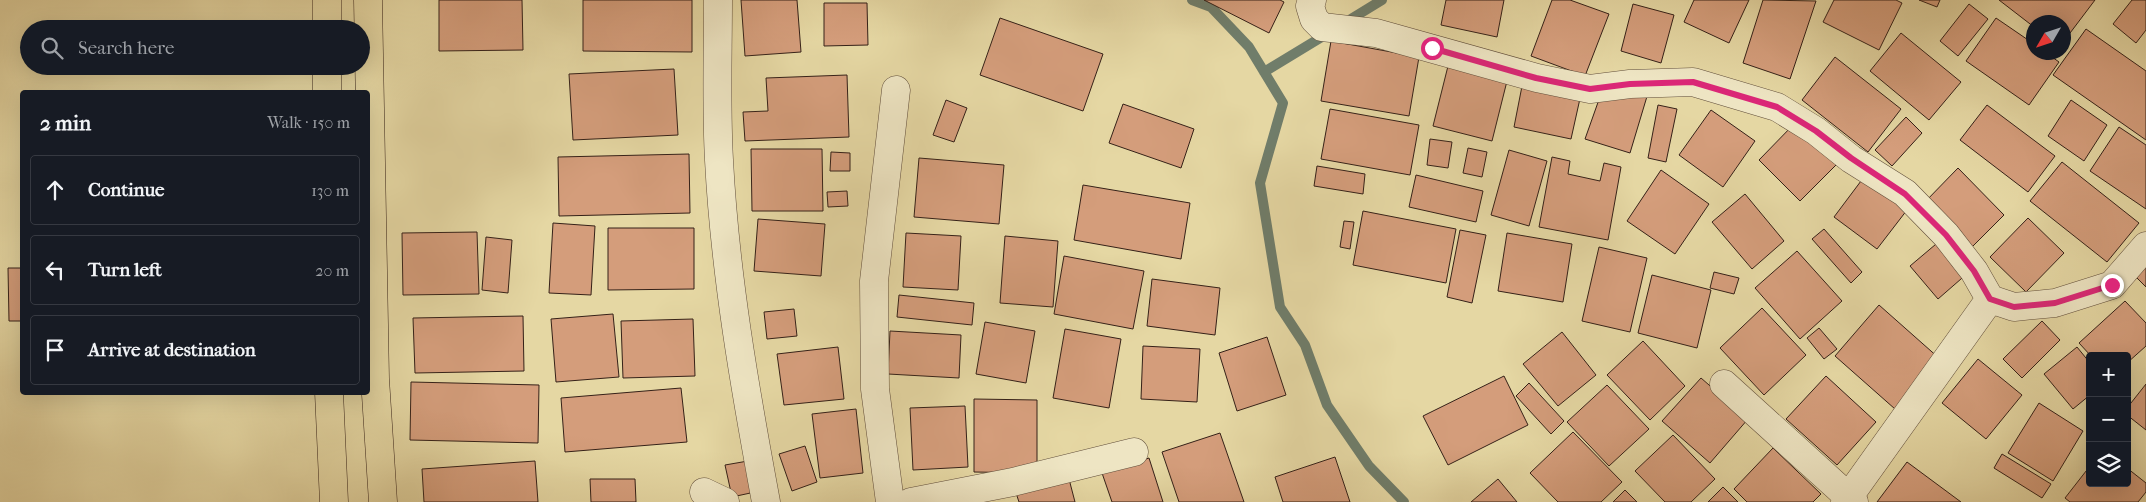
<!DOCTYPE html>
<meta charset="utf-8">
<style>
:root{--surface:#171b24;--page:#242831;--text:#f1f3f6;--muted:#9ea1a6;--line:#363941}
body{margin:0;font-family:"IM FELL French Canon",serif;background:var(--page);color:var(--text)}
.controls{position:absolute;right:15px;bottom:15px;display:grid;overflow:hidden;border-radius:5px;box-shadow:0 5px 20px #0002}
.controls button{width:45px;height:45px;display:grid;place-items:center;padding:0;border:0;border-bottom:1px solid var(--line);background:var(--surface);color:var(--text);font:25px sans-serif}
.compass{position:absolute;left:2026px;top:15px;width:45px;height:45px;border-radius:50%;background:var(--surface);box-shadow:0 5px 20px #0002;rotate:231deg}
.stop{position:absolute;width:15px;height:15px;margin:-11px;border:4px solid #db2777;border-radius:50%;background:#fff}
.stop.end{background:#db2777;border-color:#fff;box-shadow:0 1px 5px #0008}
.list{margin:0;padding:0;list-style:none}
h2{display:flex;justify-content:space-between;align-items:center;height:65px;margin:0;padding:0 20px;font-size:21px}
h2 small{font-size:16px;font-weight:400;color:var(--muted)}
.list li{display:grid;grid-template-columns:32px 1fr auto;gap:15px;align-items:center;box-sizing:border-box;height:70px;margin:0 10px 10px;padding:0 10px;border:1px solid var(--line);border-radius:5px}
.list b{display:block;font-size:19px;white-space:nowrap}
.list em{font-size:16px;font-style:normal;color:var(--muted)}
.icon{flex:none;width:28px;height:28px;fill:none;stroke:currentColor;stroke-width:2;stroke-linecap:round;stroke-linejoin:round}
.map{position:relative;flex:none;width:2146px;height:502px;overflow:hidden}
.search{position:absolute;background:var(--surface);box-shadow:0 5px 20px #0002;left:20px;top:20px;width:350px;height:55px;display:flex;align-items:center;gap:12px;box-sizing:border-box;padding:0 18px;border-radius:28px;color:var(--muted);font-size:19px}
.panel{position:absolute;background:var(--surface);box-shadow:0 5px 20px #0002;left:20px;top:90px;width:350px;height:305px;border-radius:5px}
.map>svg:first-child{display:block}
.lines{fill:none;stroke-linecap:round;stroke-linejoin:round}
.stream{stroke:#707d6a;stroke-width:10}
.building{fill:#d49d7b;stroke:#352118}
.minor-casing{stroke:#614e3b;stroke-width:29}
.major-casing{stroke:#352118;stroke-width:29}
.minor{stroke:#eee5c3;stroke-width:28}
.major{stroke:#e5d7a3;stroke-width:28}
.route{stroke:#db2777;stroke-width:6}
</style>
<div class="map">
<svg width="2146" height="502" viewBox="0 0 2146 502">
<rect width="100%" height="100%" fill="#e5d7a3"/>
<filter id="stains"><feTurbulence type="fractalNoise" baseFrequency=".004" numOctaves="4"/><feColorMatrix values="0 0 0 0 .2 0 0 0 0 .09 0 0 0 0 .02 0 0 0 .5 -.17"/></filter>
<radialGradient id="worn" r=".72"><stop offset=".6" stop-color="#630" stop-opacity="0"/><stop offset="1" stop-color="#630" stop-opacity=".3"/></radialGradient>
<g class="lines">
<!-- stream -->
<path class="stream" d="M1192 0 1211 7 1249 47 1283 103 1260 183 1280 307 1305 345 1327 405 1369 466 1404 502
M1351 19 1382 0
M1264 72 1325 35"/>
</g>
<!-- building -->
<path class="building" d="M439 0H522L523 50 439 51Z
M583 0H692V52L583 51Z
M741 0H797L801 52 745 56Z
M1204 0H1280L1284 2 1269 33Z
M1446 0H1504L1497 37 1441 25Z
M1552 0H1570L1609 14 1585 76 1531 56Z
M1694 0H1749L1729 43 1684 22Z
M1763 0 1816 1 1790 79 1743 63Z
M1834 0H1896L1902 3 1879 50 1823 22Z
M1919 0H1940L1937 7Z
M1999 0H2095L2064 41V22H2034V27Z
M2132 0H2146V30L2136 43 2113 24Z
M824 3H867L868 45 824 46Z
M1633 4 1674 15 1661 63 1621 51Z
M1969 4 1988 19 1958 56 1940 41Z
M1000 18 1103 54 1083 111 980 75Z
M1996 18 2034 44V52H2045L2059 62 2029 105 1966 61Z
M2086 29 2146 71V140L2053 75Z
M1901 33 1961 82 1929 120 1870 71Z
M1331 41 1419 57 1409 116 1321 101Z
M1835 57 1901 109 1868 152 1802 100Z
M1449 62 1508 77 1492 141 1433 126Z
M674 69 678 135 573 140 569 74Z
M847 75 849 137 745 141 743 112 768 111 766 78Z
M1523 81 1581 94 1571 139 1514 127Z
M1602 91 1648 93 1630 153 1585 139Z
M946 100 967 108 954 142 933 135Z
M2071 100 2107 125 2084 161 2048 136Z
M1123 104 1194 129 1181 168 1109 143Z
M1658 105 1677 109 1666 162 1648 158Z
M1987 105 2055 156 2028 192 1960 140Z
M1330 109 1419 125 1410 175 1321 159Z
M1711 110 1755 141 1723 187 1679 155Z
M1906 117 1922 133 1892 166 1875 150Z
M1795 123 1836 165 1800 201 1759 160Z
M2119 127 2146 145V209L2090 171Z
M1430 139 1452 142 1448 168 1427 165Z
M1468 148 1487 152 1482 177 1463 173Z
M751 149H822L823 211H752Z
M1509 150 1547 161 1529 226 1491 215Z
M831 152 850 153V171H830Z
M689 154 690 213 559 216 558 157Z
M1552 157 1570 161 1568 174 1600 181 1604 163 1621 167 1608 240 1539 227Z
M919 158 1004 165 999 224 914 217Z
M2062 162 2139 223 2107 262 2030 201Z
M1317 166 1365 174 1363 194 1314 186Z
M1958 168 2004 215 1969 250 1923 204Z
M1661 170 1709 204 1675 254 1627 221Z
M1416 175 1483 191 1476 222 1409 207Z
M1864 177 1907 210 1877 249 1834 217Z
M1083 185 1190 203 1181 259 1074 240Z
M847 191 848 206 828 207 827 192Z
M1745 194 1784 241 1752 269 1712 222Z
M1363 211 1456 229 1446 283 1353 265Z
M2028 218 2064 253 2026 292 1990 257Z
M758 219 825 224 821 276 754 271Z
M1344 221 1354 222 1350 249 1340 247Z
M553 223 595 226 591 295 549 293Z
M608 228H694V289L608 290Z
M1824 229 1862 272 1851 283 1812 239Z
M1460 230 1486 235 1472 303 1447 297Z
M477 232 479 294 403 295 402 233Z
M906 233 961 236 958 290 903 287Z
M1507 233 1572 244 1563 302 1498 291Z
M1005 236 1058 241 1053 307 1000 303Z
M486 237 512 240 508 293 482 290Z
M1942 239 1969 272 1938 299 1910 266Z
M1599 247 1647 258 1630 332 1582 321Z
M1797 251 1842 301 1800 339 1755 288Z
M1064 256 1144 271 1133 329 1054 314Z
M2146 262V287L2134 275Z
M8 268H22V321H9Z
M1714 272 1739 278 1734 294 1710 288Z
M1652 275 1711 290 1697 348 1638 333Z
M1152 279 1220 288 1215 335 1147 326Z
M899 295 974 303 972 325 897 317Z
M2125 301 2146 323V346L2127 363V356H2091L2079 343Z
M1879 305 1940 359 1895 409 1835 356Z
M1762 308 1806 355 1764 395 1720 348Z
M794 309 797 336 767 339 764 312Z
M613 314 619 377 556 382 551 319Z
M523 316 524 371 415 373 413 318Z
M693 319 695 376 623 378 621 321Z
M2042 321 2060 340 2022 378 2003 359Z
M985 322 1035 331 1026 383 976 374Z
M1819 328 1837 349 1824 359 1807 338Z
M1065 329 1121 339 1109 408 1053 398Z
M890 331 961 335 959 378 888 374Z
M1562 332 1596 375 1558 406 1523 364Z
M1267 337 1286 395 1237 411 1219 353Z
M1643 341 1685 386 1650 420 1607 375Z
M1143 346 1200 349 1197 402 1141 399Z
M838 347 844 399 784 405 777 354Z
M2077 347 2090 363V395L2073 409 2044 374Z
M1978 359 2022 395 1986 439 1942 403Z
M1504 376 1528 425 1448 465 1423 416Z
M1826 376 1876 422 1837 465 1786 419Z
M1701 378 1748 419 1710 463 1662 421Z
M411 382 539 385 538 443 410 440Z
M1529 383 1564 421 1551 434 1516 396Z
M2146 384V430L2127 415V408Z
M1607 385 1649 429 1609 466 1567 422Z
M681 388 687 442 565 452 561 398Z
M974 399 1037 400V473L974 472Z
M2039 403 2083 431 2053 481 2008 453Z
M965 406 968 467 913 470 910 408Z
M856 409 863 473 820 478 812 414Z
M1573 432 1622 482 1601 502H1558L1530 473Z
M1220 433 1244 502H1179L1162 452Z
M1673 435 1715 479 1691 502H1665L1635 471Z
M805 446 817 482 792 491 779 454Z
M1773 448 1821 494 1813 502H1747L1734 489Z
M2002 454 2051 484 2042 498 1994 468Z
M1335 457 1350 502H1283L1275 477Z
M1149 458 1163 502H1112L1102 473Z
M535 461 538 502H424L422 469Z
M748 461 755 492 732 497 725 465Z
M1907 462 1961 502H1877Z
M2090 466V483H2127V468L2146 483V492L2138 502H2070L2065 498Z
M590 479H635L636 502H591Z
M1069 479 1075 502H1019L1016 493Z
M1498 479 1517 502H1471Z
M1723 487 1738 502H1708Z
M1625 490 1637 502H1613Z"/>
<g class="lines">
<defs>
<path id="minor" d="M718 0C718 53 716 107 719 160 725 275 745 389 766 502
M1312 0 1310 6 1314 19 1322 27 1376 33 1537 78 1590 89 1630 84 1693 82 1777 107 1816 131 1851 159 1905 193 1946 235 1974 271 1990 299 2014 307 2055 303 2112 285 2146 246
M1724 384 1854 502
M704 492 725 502
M890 502 875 389 874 281 896 90
M911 502 1013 482 1134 452
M1845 502 1990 299"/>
<path id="major" d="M327 0V29
M368 0 375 379 383 502
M327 66V92
M329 392 334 502"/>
</defs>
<!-- minor casing -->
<use href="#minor" class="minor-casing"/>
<!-- major casing -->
<use href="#major" class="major-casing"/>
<!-- minor -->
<use href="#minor" class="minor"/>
<!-- major -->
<use href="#major" class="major"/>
</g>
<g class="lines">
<!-- route -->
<path class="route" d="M1432 48 1536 78 1590 89 1630 84 1693 82 1777 107 1816 131 1851 158 1905 194 1946 235 1974 271 1990 299 2014 307 2055 303 2112 285"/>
</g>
<rect width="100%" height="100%" filter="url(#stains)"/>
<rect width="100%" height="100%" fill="url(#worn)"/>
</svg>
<div class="controls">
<button>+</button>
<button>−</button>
<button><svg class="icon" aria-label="layers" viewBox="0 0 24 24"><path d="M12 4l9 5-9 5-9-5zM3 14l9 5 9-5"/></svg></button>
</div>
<svg class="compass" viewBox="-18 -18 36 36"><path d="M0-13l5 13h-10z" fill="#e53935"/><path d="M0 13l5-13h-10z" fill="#9ea1a6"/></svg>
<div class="stop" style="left:1432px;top:48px"></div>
<div class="stop end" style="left:2112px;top:285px"></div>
<div class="search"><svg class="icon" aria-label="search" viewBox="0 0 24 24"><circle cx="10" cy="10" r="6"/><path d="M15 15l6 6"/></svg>Search here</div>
<section class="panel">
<h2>2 min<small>Walk · 150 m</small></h2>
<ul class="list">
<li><svg class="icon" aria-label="ahead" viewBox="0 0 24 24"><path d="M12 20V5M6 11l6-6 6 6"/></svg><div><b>Continue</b></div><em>130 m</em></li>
<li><svg class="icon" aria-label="left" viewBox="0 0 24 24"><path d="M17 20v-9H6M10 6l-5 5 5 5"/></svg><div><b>Turn left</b></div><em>20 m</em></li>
<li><svg class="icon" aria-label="arrive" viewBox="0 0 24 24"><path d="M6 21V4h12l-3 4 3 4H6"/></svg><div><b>Arrive at destination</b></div></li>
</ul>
</section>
</div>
